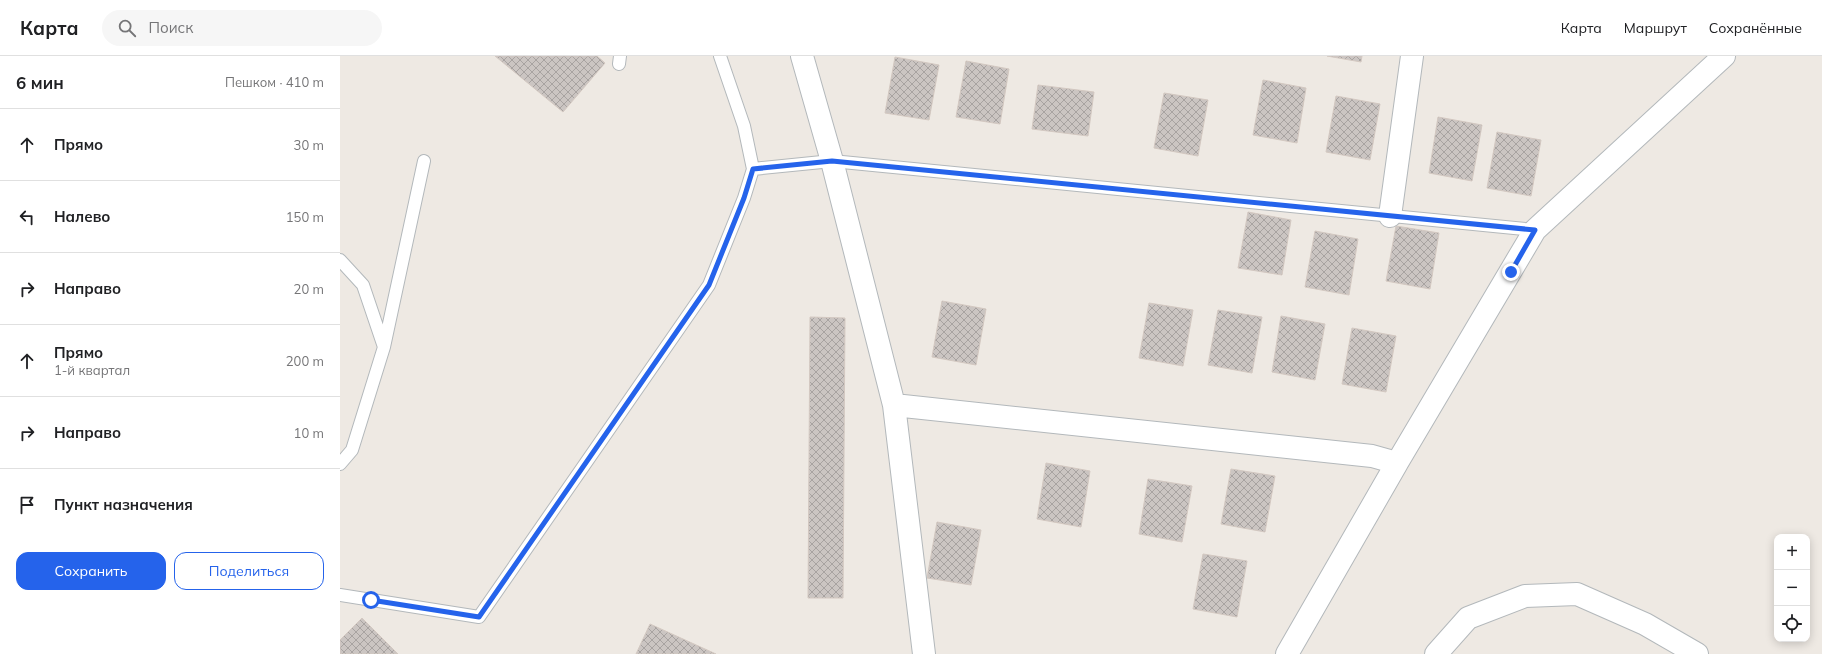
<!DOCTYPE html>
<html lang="ru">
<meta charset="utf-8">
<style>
:root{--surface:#fff;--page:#f6f6f6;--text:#202124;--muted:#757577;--line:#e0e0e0;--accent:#2563eb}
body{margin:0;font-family:Mulish,sans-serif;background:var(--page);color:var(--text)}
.controls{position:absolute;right:12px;bottom:12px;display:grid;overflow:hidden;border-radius:8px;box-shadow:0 2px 10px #0003}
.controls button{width:36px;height:36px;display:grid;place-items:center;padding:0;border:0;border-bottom:1px solid var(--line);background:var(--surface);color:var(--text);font:20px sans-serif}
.stop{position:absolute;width:12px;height:12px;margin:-9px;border:3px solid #2563eb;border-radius:50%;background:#fff}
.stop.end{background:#2563eb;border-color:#fff;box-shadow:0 1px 4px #0008}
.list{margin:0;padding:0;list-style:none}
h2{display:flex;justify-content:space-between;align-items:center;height:52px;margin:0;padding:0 16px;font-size:17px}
h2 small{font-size:13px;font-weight:400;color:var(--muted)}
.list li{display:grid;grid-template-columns:26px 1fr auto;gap:12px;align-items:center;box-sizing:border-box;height:72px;padding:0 16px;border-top:1px solid var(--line)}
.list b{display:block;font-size:15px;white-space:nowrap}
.list p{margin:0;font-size:13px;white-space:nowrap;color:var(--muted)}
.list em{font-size:13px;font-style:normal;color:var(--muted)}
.actions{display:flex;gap:8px;padding:12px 16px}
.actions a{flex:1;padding:9px 0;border:1px solid var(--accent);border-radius:12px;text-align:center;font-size:14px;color:var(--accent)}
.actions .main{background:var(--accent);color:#fff}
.icon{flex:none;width:22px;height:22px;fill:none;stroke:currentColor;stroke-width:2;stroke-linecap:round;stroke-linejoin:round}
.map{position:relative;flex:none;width:1482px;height:598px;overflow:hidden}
header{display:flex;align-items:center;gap:24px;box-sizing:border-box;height:56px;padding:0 20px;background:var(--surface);border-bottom:1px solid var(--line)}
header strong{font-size:19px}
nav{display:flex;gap:22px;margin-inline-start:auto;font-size:14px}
.search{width:280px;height:36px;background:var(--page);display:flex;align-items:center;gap:10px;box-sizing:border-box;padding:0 14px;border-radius:22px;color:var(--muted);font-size:15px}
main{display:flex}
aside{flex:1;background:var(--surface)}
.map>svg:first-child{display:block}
.building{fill:url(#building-cross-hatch);stroke:#d3c8c1}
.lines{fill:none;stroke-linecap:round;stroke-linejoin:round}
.service-casing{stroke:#b3b8bb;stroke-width:14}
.minor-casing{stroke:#b3b8bb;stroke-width:24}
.service{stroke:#fff;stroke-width:12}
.minor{stroke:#fff;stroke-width:22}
.route{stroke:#2563eb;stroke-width:5}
</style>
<header>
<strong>Карта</strong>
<div class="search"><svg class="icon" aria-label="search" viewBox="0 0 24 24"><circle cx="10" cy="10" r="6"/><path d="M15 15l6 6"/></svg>Поиск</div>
<nav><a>Карта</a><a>Маршрут</a><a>Сохранённые</a></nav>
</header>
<main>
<aside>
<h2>6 мин<small>Пешком · 410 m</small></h2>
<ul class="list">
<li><svg class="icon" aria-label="ahead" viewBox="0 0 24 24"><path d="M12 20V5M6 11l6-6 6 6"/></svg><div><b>Прямо</b></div><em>30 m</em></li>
<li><svg class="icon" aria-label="left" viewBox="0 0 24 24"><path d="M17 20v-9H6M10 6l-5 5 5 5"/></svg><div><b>Налево</b></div><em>150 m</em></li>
<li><svg class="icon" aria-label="right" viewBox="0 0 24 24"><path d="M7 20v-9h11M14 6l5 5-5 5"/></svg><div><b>Направо</b></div><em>20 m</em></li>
<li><svg class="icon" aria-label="ahead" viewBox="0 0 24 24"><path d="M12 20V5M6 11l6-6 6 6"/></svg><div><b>Прямо</b><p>1-й квартал</p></div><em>200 m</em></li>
<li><svg class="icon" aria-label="right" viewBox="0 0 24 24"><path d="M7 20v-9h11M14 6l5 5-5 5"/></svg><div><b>Направо</b></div><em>10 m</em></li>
<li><svg class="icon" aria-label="arrive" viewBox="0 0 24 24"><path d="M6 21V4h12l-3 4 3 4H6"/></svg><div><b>Пункт назначения</b></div></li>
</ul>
<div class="actions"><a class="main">Сохранить</a><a>Поделиться</a></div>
</aside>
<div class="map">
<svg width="1482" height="598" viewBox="0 0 1482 598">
<defs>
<pattern id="building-cross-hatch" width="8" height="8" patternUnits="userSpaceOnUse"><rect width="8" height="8" fill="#cbc5c2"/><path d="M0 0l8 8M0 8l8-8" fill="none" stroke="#a8a3a1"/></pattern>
</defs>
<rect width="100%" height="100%" fill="#eee9e3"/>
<!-- building -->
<path class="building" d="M155 0H257L265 7 223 56Z
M987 0H1022L1021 6Z
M555 1 599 9 589 64 545 57Z
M626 5 669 13 660 68 616 61Z
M923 24 966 32 957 87 913 79Z
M698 29 754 36 748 80 692 73Z
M824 37 868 44 858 100 814 92Z
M996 40 1040 48 1030 104 986 96Z
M1098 61 1142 69 1132 125 1089 117Z
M1157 76 1201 84 1191 140 1147 132Z
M908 156 951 164 942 219 898 212Z
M1056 170 1099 177 1090 233 1046 225Z
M975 175 1018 183 1009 239 965 231Z
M602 245 646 253 636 309 592 301Z
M809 247 853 254 843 310 799 302Z
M878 254 922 261 912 317 868 309Z
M941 260 985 268 975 324 932 316Z
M470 261 505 262 503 542H468Z
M1012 272 1056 280 1046 336 1002 328Z
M706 407 750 415 741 471 697 463Z
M891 413 935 420 925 476 881 468Z
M808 423 852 430 842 486 799 478Z
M597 466 641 474 631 529 587 522Z
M863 498 907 505 897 561 853 553Z
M22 562 58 598H0V584Z
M310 568 376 598H296Z"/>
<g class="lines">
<defs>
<path id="service" d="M279 8 280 0
M413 113 492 105 1195 174
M0 204 23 229 44 291 12 394 0 408
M44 291 84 105
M0 539 139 561 369 229 404 142 413 113 404 70 380 0"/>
<path id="minor" d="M462 0 492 105 554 349 1032 400 1057 407 1195 174 1384 0
M1050 160 1072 0
M554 349 584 598
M947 598 1057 407
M1096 598 1128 562 1185 540 1237 538 1305 568 1357 598"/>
</defs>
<!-- service casing -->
<use href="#service" class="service-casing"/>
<!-- minor casing -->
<use href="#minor" class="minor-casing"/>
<!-- service -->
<use href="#service" class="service"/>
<!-- minor -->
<use href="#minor" class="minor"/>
</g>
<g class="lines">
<!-- route -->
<path class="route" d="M31 544 139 561 369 229 404 142 413 113 492 105 1195 174 1171 216"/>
</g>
</svg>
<div class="controls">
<button>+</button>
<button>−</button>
<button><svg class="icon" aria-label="locate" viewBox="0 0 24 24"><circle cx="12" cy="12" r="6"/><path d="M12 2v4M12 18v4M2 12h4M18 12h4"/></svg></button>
</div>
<div class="stop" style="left:31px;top:544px"></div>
<div class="stop end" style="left:1171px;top:216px"></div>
</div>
</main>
